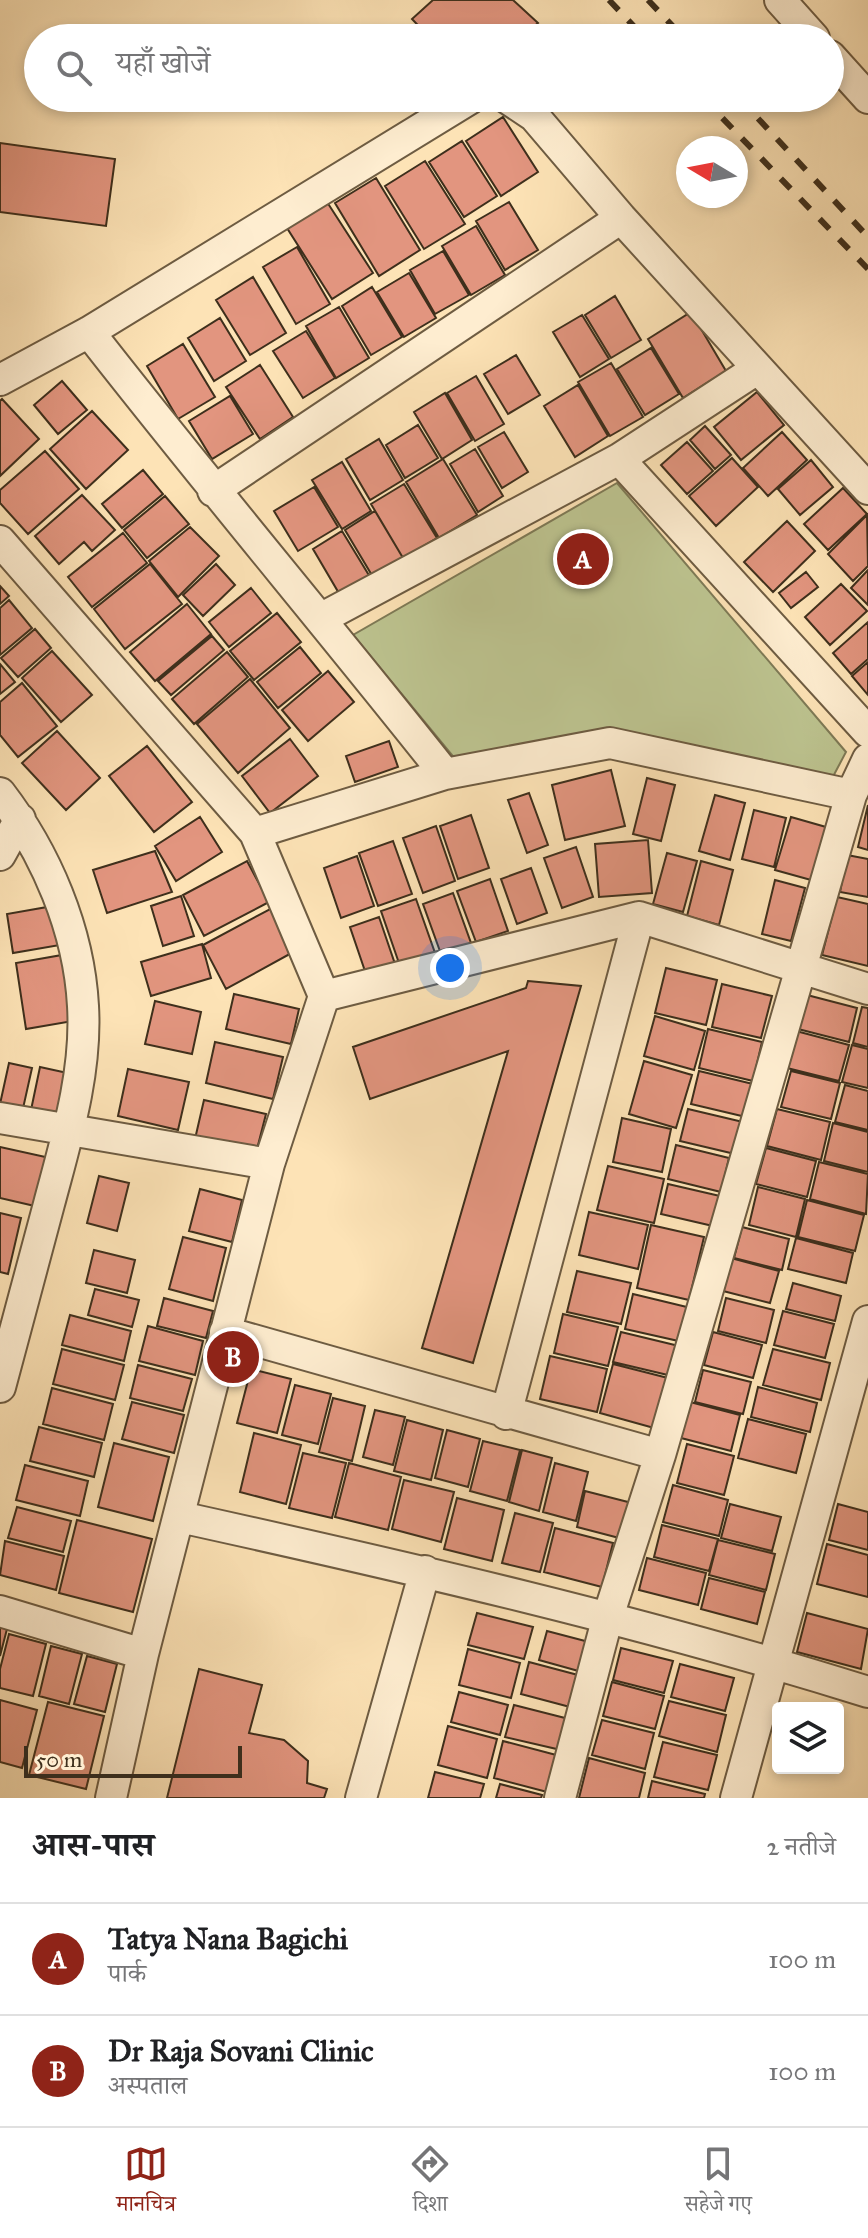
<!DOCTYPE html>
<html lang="hi">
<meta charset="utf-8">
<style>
:root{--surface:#fff;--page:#f6f6f6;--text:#202124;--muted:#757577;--line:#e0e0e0;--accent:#8f2418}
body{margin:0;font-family:"IM FELL Great Primer","Noto Serif Devanagari",serif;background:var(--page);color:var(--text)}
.controls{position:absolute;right:24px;bottom:24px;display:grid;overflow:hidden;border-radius:8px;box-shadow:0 4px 12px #0003}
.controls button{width:72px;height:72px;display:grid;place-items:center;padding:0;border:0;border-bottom:2px solid var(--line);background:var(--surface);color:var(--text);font:40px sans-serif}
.compass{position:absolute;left:676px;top:136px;width:72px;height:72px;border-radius:50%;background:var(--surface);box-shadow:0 4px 12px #0003;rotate:280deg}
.scale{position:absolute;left:24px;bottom:20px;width:218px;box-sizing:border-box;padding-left:8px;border:4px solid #3e2f1c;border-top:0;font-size:22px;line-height:28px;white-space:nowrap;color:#3e2f1c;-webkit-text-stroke:6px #feedd0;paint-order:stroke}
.you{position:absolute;left:450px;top:968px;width:28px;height:28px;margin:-20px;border:6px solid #fff;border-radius:50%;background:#1a73e8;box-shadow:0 0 0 12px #1a73e833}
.badge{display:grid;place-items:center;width:52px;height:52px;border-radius:50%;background:var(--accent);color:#fff;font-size:26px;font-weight:700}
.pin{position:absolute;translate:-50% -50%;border:4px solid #fff;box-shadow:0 2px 8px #0006}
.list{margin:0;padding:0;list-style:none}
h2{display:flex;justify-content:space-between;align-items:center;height:104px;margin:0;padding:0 32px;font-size:34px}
h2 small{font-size:26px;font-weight:400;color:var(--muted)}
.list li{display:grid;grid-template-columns:52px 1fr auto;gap:24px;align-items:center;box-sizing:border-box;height:112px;padding:0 32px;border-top:2px solid var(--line)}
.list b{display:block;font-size:30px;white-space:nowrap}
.list p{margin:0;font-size:26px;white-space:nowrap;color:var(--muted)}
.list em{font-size:26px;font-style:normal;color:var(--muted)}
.icon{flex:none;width:44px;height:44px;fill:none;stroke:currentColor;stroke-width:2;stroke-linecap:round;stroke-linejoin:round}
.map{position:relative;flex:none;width:868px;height:1798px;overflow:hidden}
.search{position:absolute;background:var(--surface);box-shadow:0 4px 12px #0003;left:24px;right:24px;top:24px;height:88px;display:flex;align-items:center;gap:20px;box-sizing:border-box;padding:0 28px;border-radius:44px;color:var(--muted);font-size:30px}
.sheet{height:328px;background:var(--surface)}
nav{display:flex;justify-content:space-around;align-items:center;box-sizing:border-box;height:112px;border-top:2px solid var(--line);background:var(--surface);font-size:22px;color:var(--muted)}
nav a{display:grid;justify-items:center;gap:4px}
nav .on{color:var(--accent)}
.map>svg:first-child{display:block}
.green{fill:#bdc490;stroke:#7e7a56;stroke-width:2}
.building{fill:#e2957f;stroke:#3e2f1c;stroke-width:2}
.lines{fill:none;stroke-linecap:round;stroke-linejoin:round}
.street-casing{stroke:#6e5c42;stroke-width:34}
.street{stroke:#feedd0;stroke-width:30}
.rail{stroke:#3e2f1c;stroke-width:6;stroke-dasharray:14 14;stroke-linecap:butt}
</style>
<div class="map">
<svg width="868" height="1798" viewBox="0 0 868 1798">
<rect width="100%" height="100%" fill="#fde3b6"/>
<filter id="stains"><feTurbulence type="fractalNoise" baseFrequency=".0025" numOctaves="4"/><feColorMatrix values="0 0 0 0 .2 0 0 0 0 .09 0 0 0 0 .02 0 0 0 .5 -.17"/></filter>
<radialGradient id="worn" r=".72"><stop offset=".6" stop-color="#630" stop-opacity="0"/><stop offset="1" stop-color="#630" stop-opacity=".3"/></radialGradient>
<!-- green -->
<path class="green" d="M617 483 846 752 828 786 609 729 456 760 353 635Z"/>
<!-- building -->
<path class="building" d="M433 0H513L538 23 520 38 496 35 430 38 412 19Z
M503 117 538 172 501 196 466 141Z
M462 141 497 196 464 217 429 162Z
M0 143 115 159 106 226 0 212Z
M425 161 465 224 424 249 385 186Z
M376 178 420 250 379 276 335 203Z
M327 202 373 273 332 299 287 228Z
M509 202 538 250 505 270 476 221Z
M476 226 505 275 471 295 442 246Z
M297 247 330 304 296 324 263 267Z
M443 251 469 295 435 314 410 270Z
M409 273 436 318 404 337 377 292Z
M253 277 286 333 250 355 216 300Z
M372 287 402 337 371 355 342 306Z
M615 296 641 340 611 358 585 315Z
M339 307 369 358 336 378 306 326Z
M691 312 726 371 683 398 648 339Z
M582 315 609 359 580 377 553 332Z
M220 318 246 361 214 381 188 338Z
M306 331 335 378 303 398 273 351Z
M183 344 215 397 178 419 147 366Z
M651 348 679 394 645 415 617 369Z
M516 355 540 395 508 414 484 374Z
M611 363 643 417 610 436 578 382Z
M260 365 293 417 260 439 226 387Z
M476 376 504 424 475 441 447 393Z
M62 381 87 410 58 434 34 405Z
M578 385 608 436 575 457 544 406Z
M757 392 784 425 741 460 714 427Z
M445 393 472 440 442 459 414 412Z
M230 396 253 434 212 459 189 421Z
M2 399 39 439 0 476V401Z
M92 411 128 450 86 489 50 449Z
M418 425 438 458 405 478 386 445Z
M705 426 731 455 715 469 690 440Z
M504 432 528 472 502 488 478 447Z
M782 432 807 460 768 496 743 468Z
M379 439 403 480 370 500 346 459Z
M687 442 713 471 687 494 661 465Z
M475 449 503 496 478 512 450 464Z
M45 451 79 489 28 534 0 503V490Z
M732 458 758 487 716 526 689 496Z
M443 459 477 515 439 538 406 482Z
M811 460 833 487 800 515 778 489Z
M342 462 371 511 342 529 312 480Z
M143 470 163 494 122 528 102 504Z
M404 484 437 538 403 558 371 504Z
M314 487 338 527 298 551 274 511Z
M843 488 867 514 828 550 804 524Z
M82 495 115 530 92 551 84 542 59 564 35 536Z
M165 496 189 524 147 558 124 530Z
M375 511 403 558 373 577 345 530Z
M867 515 868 566 853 581 828 554Z
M787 521 815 551 773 592 744 562Z
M190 527 219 556 178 597 149 561Z
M342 531 370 577 340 595 313 549Z
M123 533 147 563 92 607 68 577Z
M150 564 182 604 125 649 94 609Z
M216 564 235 585 203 616 183 595Z
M868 570V605L851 588Z
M806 572 818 587 791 608 779 593Z
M841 584 867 611 830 645 805 617Z
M0 586 9 596 0 604Z
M251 588 271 613 229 647 209 622Z
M9 600 32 628 0 655V608Z
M187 604 211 634 155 681 130 652Z
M277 613 301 642 254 680 230 651Z
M868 622V659L851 674 833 653Z
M35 629 51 648 18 677 1 658Z
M212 636 224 650 171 695 158 681Z
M300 647 321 673 278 708 257 682Z
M52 651 92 695 61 722 22 678Z
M227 652 248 677 194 724 172 699Z
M868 662V695L852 676Z
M0 664 15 682 0 694Z
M328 671 354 702 308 741 282 710Z
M250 679 290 728 238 773 197 724Z
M22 683 57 726 18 757 0 735V702Z
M57 731 100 778 66 810 22 763Z
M290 739 318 776 270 813 242 776Z
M389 741 398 767 355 782 346 756Z
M147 746 192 802 154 832 109 776Z
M611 770 625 826 565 840 552 785Z
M647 778 675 785 661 841 633 834Z
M529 793 548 845 527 853 508 800Z
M715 795 745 803 730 860 699 851Z
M868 805V850L858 847Z
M754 810 786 818 774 867 742 859Z
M471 815 489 868 458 879 440 826Z
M200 817 222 852 176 881 155 846Z
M791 817 826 827 811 880 775 870Z
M436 826 455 881 423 893 403 838Z
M648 840 652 893 599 897 595 844Z
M393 841 412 894 378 906 359 853Z
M576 847 593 897 562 908 544 858Z
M155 851 172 892 107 913 93 870Z
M667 853 697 861 683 912 653 904Z
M847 855 868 859V897L840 892Z
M357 856 374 906 341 918 324 868Z
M247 861 269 902 204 936 183 895Z
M701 861 733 870 719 925 687 916Z
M531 868 547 913 517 924 501 879Z
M490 879 508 931 476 942 457 891Z
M775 880 805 888 791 941 762 934Z
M453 893 471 943 441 954 423 904Z
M181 896 194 936 163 946 151 906Z
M837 897 868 904V966L822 955Z
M416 899 435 953 400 966 381 911Z
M53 906 60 945 13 953 7 914Z
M274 907 297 950 226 989 203 945Z
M379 917 396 967 367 977 350 927Z
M202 944 211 978 151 996 141 962Z
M62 955 73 1021 26 1029 16 963Z
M666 968 717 980 706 1025 655 1013Z
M528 981 581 986 473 1363 422 1348 508 1051 370 1099 353 1047 526 988Z
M722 984 772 996 761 1038 712 1027Z
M234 994 299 1009 291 1044 226 1029Z
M807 995 857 1008 849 1042 798 1029Z
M155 1001 201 1012 192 1054 145 1044Z
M862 1007 868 1008V1047L853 1043Z
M655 1016 705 1031 694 1070 644 1056Z
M708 1029 762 1042 753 1081 699 1068Z
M796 1031 849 1045 839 1081 787 1068Z
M215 1042 283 1057 273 1099 206 1083Z
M852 1045 868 1049V1088L842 1082Z
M644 1061 692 1075 676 1128 629 1114Z
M9 1063 32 1068 22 1113 0 1104Z
M40 1067 72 1074 62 1117 31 1110Z
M128 1069 189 1082 178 1130 118 1116Z
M699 1071 753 1084 746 1117 691 1104Z
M791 1071 840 1083 831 1119 781 1107Z
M845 1085 868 1091V1130L835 1122Z
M204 1100 266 1114 256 1153 195 1139Z
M688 1109 743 1122 735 1154 680 1141Z
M777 1109 830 1122 821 1160 767 1146Z
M622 1118 671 1129 662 1172 613 1162Z
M833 1123 868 1132V1172L824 1161Z
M676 1145 729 1158 721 1192 668 1179Z
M0 1147 50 1158 39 1207 0 1198Z
M766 1148 816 1161 807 1197 756 1184Z
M819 1162 868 1174 866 1214 810 1199Z
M608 1166 664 1179 654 1223 597 1210Z
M99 1176 129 1183 117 1231 87 1223Z
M668 1184 720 1196 713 1226 661 1214Z
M758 1187 805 1199 796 1237 749 1225Z
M200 1189 242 1200 232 1242 189 1231Z
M807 1200 864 1215 855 1251 798 1237Z
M589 1212 648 1225 638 1269 579 1255Z
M0 1213 21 1218 8 1274 0 1272Z
M651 1225 704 1237 689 1300 637 1288Z
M742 1227 789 1239 782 1270 734 1258Z
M183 1237 226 1248 213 1301 169 1289Z
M796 1238 853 1253 846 1283 788 1269Z
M94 1250 135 1260 127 1293 86 1283Z
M731 1258 779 1271 770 1303 723 1291Z
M577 1271 631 1283 621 1324 567 1312Z
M793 1283 841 1296 835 1321 786 1309Z
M95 1289 139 1300 132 1327 88 1315Z
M633 1294 691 1308 683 1342 625 1329Z
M164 1298 213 1311 206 1338 157 1326Z
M726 1298 774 1310 766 1343 718 1331Z
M783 1311 834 1324 825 1358 774 1345Z
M563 1314 618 1327 608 1366 554 1353Z
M70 1315 131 1331 124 1361 62 1345Z
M148 1326 203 1341 195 1375 139 1361Z
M621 1332 679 1346 672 1376 613 1362Z
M713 1332 762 1345 753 1378 704 1365Z
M62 1349 124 1365 115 1400 53 1384Z
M773 1349 830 1363 821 1400 763 1385Z
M550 1356 607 1369 597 1412 540 1399Z
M613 1364 668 1378 654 1428 600 1413Z
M138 1365 192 1379 183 1411 130 1398Z
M251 1369 291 1379 277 1433 237 1423Z
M703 1370 751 1382 743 1414 695 1402Z
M295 1385 331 1394 318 1444 282 1435Z
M758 1387 817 1403 810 1432 751 1417Z
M52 1388 113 1404 104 1440 43 1424Z
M333 1398 365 1406 352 1461 319 1452Z
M132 1402 184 1415 174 1453 122 1439Z
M690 1402 740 1415 731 1451 681 1438Z
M375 1410 405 1417 393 1465 363 1457Z
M748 1419 806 1434 796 1473 738 1458Z
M407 1420 443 1430 431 1480 394 1471Z
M39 1427 102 1443 94 1477 30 1461Z
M447 1430 480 1439 468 1487 435 1478Z
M254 1433 301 1445 286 1504 240 1492Z
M483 1441 520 1450 507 1501 470 1491Z
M114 1443 169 1457 153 1521 98 1507Z
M687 1444 734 1456 724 1495 677 1483Z
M522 1450 552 1458 539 1511 509 1502Z
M303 1453 346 1463 332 1518 289 1508Z
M349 1463 401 1477 388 1530 335 1517Z
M555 1463 588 1472 576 1521 543 1512Z
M25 1465 88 1481 80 1516 16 1500Z
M404 1480 454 1492 441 1542 392 1529Z
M673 1485 728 1500 719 1536 663 1522Z
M585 1491 632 1503 623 1539 577 1527Z
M457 1498 504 1510 492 1561 444 1549Z
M730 1504 781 1517 772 1551 721 1538Z
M838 1504 868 1512V1550L829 1540Z
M17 1507 71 1521 63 1552 8 1538Z
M515 1513 553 1523 540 1572 502 1563Z
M77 1520 152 1539 133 1612 59 1593Z
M662 1525 718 1539 709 1571 654 1557Z
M555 1528 613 1543 602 1587 544 1572Z
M718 1540 775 1554 766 1590 709 1575Z
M5 1541 64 1556 56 1590 0 1575Z
M827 1544 868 1555V1597L817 1584Z
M647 1558 706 1573 698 1605 639 1590Z
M709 1578 765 1592 757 1624 701 1609Z
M477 1613 533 1627 524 1659 468 1645Z
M807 1613 868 1629 861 1669 797 1652Z
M0 1627 7 1629 0 1656Z
M547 1631 589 1642 582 1672 539 1660Z
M9 1634 46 1644 33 1696 0 1688V1669Z
M51 1646 82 1654 69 1704 39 1696Z
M621 1648 673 1661 664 1693 613 1680Z
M468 1649 520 1663 511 1698 459 1685Z
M87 1656 117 1664 105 1712 74 1704Z
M529 1662 578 1675 570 1707 521 1694Z
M680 1664 734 1678 725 1711 671 1697Z
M199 1669 262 1685 249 1733 284 1740 308 1761 307 1783 327 1789 324 1798H167Z
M612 1682 664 1696 655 1729 603 1716Z
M459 1692 508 1705 500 1735 451 1722Z
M0 1700 37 1710 22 1768 0 1762Z
M669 1701 726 1715 717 1752 659 1736Z
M48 1702 104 1716 86 1789 29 1775Z
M514 1705 569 1719 561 1750 505 1737Z
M602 1720 654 1733 645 1769 592 1755Z
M448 1726 497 1739 487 1778 438 1765Z
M503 1741 560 1756 551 1793 494 1778Z
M663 1742 717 1755 708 1790 654 1777Z
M589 1758 645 1773 639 1798H579Z
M435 1772 484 1784 480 1798H428Z
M652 1781 705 1794 704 1798H648Z
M500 1784 542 1795 541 1798H496Z"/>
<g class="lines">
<defs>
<path id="street" d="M780 0 814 38
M830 56 868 98
M507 98 534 116 621 218 868 489
M89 332C205 481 327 625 445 774
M0 380 89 332 471 98
M619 459 868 732
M213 491 621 218
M0 541 255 833 324 996 269 1164 143 1654 111 1798
M322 618 619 459 757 369
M0 793C46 853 79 930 83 1006 87 1073 66 1140 49 1204 33 1265 16 1326 0 1387
M255 833 445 774 610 743 851 795
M0 855 20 819
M324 996 639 917 868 989
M0 1118 269 1164
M225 1332 660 1455
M506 1414 639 917
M180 1517C411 1568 642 1621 868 1692
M0 1611 143 1654
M361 1798 425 1571
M560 1798 607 1620 660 1455 851 795 868 759
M736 1798 868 1321"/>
</defs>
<!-- street casing -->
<use href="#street" class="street-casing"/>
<!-- street -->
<use href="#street" class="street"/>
<!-- rail -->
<path class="rail" d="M609 0 645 38
M648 0 684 38
M703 98 868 269
M739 98 868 237"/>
</g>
<rect width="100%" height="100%" filter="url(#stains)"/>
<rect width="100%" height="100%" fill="url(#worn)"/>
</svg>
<div class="controls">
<button><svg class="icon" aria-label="layers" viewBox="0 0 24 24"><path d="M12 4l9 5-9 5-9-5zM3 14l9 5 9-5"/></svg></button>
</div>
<svg class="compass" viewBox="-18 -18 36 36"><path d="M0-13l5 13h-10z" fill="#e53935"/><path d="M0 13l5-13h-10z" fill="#757577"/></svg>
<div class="scale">50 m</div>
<div class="you"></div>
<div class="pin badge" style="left:583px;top:559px">A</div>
<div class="pin badge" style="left:233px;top:1357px">B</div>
<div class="search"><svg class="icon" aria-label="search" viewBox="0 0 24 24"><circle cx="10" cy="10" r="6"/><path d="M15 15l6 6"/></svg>यहाँ खोजें</div>
</div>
<section class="sheet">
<h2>आस-पास<small>2 नतीजे</small></h2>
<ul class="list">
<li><span class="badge">A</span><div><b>Tatya Nana Bagichi</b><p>पार्क</p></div><em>100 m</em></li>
<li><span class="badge">B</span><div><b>Dr Raja Sovani Clinic</b><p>अस्पताल</p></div><em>100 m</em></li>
</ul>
</section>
<nav>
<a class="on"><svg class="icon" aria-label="map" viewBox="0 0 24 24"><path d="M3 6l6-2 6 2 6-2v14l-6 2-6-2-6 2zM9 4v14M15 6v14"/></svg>मानचित्र</a>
<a><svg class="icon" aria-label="directions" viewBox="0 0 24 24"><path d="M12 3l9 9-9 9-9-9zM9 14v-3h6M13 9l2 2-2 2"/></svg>दिशा</a>
<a><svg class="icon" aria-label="saved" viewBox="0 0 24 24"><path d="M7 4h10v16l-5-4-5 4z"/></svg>सहेजे गए</a>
</nav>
